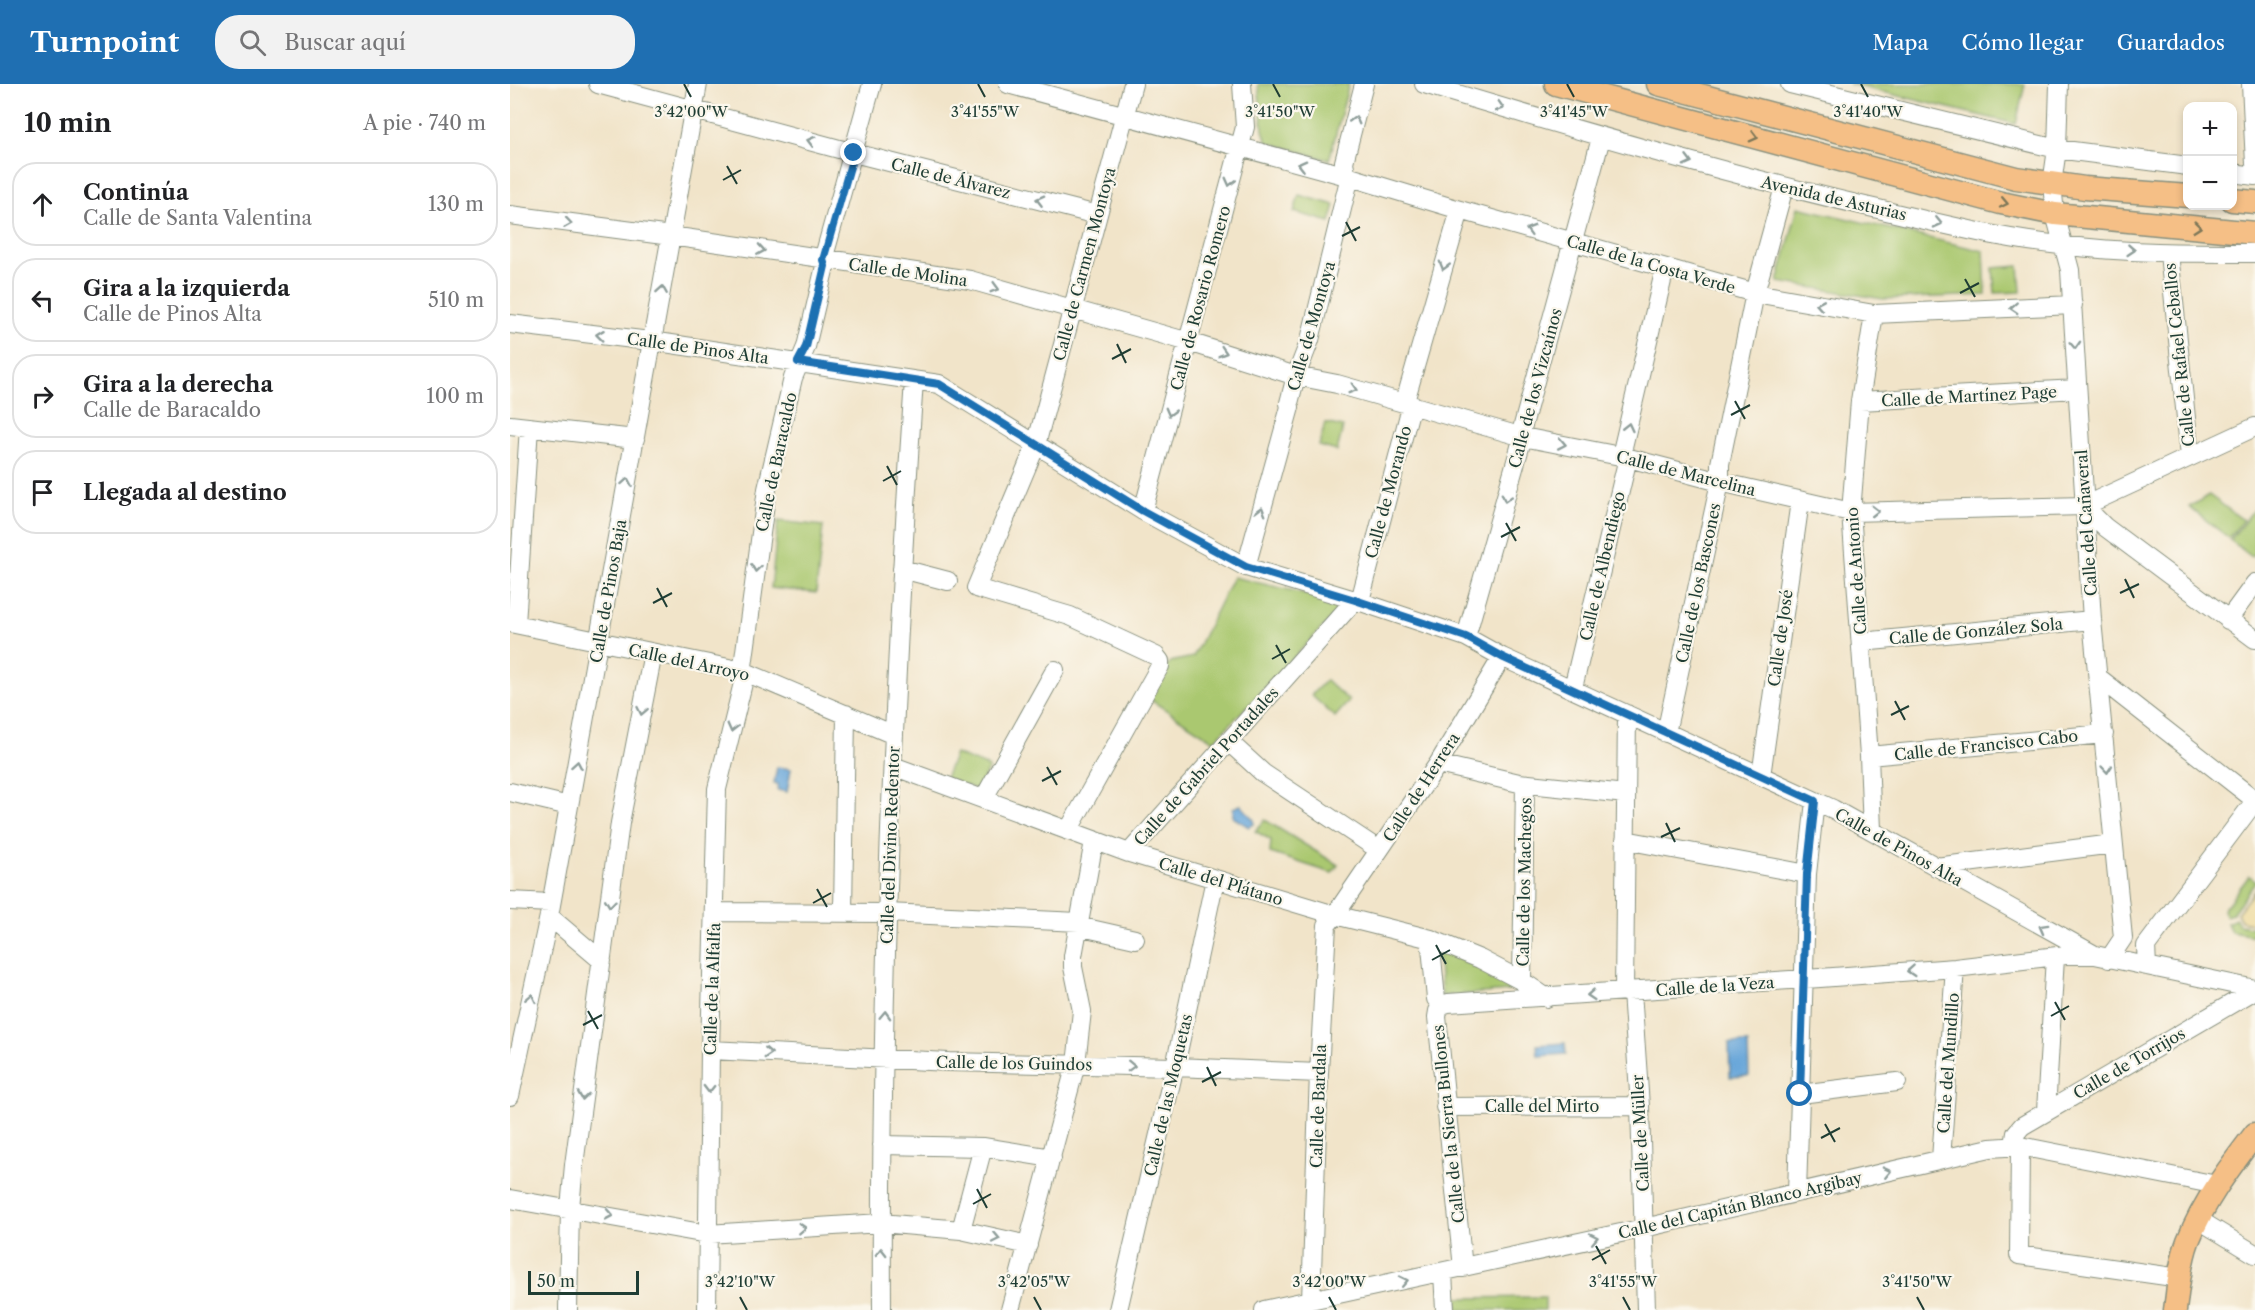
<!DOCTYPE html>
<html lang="es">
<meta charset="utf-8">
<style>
:root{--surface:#fff;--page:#f2f2f2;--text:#202124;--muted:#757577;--line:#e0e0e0;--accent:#1f6fb2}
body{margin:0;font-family:"Libre Caslon Text",serif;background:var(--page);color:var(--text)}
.controls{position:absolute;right:18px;top:18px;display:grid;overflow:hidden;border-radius:12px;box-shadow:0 3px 9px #0003}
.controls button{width:54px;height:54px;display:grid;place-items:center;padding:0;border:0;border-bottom:2px solid var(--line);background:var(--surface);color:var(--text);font:30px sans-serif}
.scale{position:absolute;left:18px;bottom:15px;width:111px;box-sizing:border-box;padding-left:6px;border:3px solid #1f3d34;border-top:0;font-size:16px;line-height:21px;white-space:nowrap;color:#1f3d34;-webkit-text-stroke:4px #fbf7ec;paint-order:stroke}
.stop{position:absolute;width:18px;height:18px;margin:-14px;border:4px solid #1f6fb2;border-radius:50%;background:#fff}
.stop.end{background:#1f6fb2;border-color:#fff;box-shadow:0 2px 6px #0008}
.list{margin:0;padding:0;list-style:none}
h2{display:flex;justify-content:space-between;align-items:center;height:78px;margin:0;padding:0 24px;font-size:26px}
h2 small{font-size:20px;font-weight:400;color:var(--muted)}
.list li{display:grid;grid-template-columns:39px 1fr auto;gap:18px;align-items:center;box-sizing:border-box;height:84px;margin:0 12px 12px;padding:0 12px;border:2px solid var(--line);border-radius:24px}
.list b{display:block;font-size:22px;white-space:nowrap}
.list p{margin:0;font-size:20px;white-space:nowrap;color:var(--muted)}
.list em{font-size:20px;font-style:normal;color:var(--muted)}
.icon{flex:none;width:33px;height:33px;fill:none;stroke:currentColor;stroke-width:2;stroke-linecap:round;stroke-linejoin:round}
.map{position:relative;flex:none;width:1745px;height:1226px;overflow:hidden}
header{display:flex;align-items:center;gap:36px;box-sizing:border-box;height:84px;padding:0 30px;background:var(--accent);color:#fff}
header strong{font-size:28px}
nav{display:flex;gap:33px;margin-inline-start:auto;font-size:21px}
.search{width:420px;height:54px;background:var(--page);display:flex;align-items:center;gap:15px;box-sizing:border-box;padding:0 21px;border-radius:24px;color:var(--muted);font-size:22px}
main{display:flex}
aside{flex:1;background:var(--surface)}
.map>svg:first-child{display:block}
.green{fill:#aac870;stroke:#648252;stroke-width:1.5}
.sand{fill:#eeda9e;stroke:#868c69;stroke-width:1.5}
.water{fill:#66a5d9;stroke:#427186;stroke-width:1.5}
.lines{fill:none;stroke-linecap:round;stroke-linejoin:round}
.minor-casing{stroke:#88907e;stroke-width:20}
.major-casing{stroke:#88907e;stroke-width:25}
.minor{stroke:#fff;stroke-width:18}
.major{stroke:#f5bf86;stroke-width:22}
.oneway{stroke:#8f9e9a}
.oneway2{stroke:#7f7859}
.route{stroke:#1f6fb2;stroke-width:8}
.ticks{fill:none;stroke:#1f3d34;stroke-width:2}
.labels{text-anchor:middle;stroke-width:4.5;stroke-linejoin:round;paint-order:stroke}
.street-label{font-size:16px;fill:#1f3d34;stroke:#fbf7ec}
.ticks-label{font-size:15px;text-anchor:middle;fill:#1f3d34;stroke:#fbf7ec;stroke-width:4.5;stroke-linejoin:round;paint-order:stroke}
</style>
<header>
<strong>Turnpoint</strong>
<div class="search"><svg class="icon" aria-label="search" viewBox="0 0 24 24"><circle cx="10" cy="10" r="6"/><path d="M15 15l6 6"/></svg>Buscar aquí</div>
<nav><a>Mapa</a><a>Cómo llegar</a><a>Guardados</a></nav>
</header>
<main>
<aside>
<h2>10 min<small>A pie · 740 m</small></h2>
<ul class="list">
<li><svg class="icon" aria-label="ahead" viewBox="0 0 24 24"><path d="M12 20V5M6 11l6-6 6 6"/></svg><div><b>Continúa</b><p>Calle de Santa Valentina</p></div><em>130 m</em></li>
<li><svg class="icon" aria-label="left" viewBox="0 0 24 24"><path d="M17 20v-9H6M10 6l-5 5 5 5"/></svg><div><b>Gira a la izquierda</b><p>Calle de Pinos Alta</p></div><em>510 m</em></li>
<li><svg class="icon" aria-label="right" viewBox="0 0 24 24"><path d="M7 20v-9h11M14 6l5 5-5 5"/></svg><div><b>Gira a la derecha</b><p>Calle de Baracaldo</p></div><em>100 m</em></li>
<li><svg class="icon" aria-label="arrive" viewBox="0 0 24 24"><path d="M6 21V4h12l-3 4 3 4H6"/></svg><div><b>Llegada al destino</b></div></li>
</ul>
</aside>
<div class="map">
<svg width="1745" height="1226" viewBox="0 0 1745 1226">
<rect width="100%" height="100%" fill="#fbf7ec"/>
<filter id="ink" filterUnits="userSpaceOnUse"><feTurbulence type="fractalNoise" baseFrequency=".0167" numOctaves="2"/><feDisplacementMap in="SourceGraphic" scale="12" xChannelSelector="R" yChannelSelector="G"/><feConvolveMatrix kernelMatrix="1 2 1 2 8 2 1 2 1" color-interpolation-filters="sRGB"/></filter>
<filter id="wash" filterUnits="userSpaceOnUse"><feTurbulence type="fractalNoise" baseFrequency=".008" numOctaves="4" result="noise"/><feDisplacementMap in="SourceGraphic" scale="24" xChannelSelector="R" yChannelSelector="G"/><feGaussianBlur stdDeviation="1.35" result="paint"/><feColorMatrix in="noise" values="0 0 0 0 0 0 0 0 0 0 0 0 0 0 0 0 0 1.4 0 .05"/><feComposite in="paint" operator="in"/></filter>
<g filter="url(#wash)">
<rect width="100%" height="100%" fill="#f1e4c9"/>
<!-- green -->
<path class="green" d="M748 0H839L819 76 757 58 753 46Z
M1339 0H1515L1506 40Z
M789 111 825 121 820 138 784 128Z
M1288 123 1474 167 1476 211 1373 215 1268 198Z
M1509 182 1511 208 1485 209 1483 184Z
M815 339 833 343 827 367 809 362Z
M1699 411 1733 436 1719 454 1679 423Z
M1745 424V469L1742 473 1720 456Z
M268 437 313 442 306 509 261 504Z
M723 493 832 518 834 521 704 657 639 615 660 578 683 573Z
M816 596 839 617 825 633 801 611Z
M445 670 479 683 468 706 435 694Z
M755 736 828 781 822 789 760 769 761 756 745 747Z
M1739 792 1745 796V799L1723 828V830L1715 832 1713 826Z
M1726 835 1729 841 1745 844V852L1721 848 1717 839Z
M927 863 999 895V907L932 912Z
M1035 1213V1226H948L947 1214Z"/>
<!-- sand -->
<path class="sand" d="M1745 806V840L1731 837 1727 829Z"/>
<!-- water -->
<path class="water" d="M267 683 281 685 277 708 267 706 268 700 264 699Z
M731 721 744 736V740L739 743 723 733V724Z
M1055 959 1056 970 1028 972 1027 961Z
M1219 959H1238L1239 992 1220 993Z"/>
</g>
<g filter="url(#ink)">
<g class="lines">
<defs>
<path id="minor" d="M88 0 344 69 587 131
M498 0 837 92 950 126 1245 209 1364 230 1563 221
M914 0C1060 44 1206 87 1355 122 1420 137 1484 154 1550 161 1615 169 1680 169 1745 169
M1280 0 1547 65 1678 82
M1549 0 1547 65 1542 100 1545 130 1560 186 1582 536 1613 854 1599 875
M1741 0 1745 80
M1722 89 1745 92
M0 131 161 152 460 196 679 258 786 292 827 300 1013 353 1115 373 1210 398 1341 428 1574 422 1745 343
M1659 169 1680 373
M0 240 148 258 429 300 633 427 736 483 845 516 956 553 992 573 1323 725 1585 871 1745 905
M1350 317 1567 305
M0 341 125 355
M1574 422 1595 443 1745 555
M633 427 735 43 732 0
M736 483 780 323 779 319 786 292 800 256 838 100 834 78 854 0
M392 485 438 497
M1718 536 1745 499
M0 539 233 587 384 651
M6 540 19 343
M956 553 1010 363 1012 345 1091 54
M1351 558 1582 536
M1589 594 1745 716
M1063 604 1116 382 1113 363 1155 184
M1156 649 1210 398V380L1245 209 1274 103
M719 658 753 689 869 766
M1359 672 1594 650
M928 680 1009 699 1116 710
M383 682 619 769 825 831 921 855 970 875 1012 897 1037 914
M1251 692 1290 417
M0 708 59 722
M474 714 545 586
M1362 746 1359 672 1341 428 1350 317 1364 230
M558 747 650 582V577L646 572 560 532 466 504 526 361 623 0
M1115 756 1297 790
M619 769 845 516 851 513 901 323 896 314 950 126
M1426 783 1603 760
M0 817 41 819
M204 828 377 829 569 838 572 843 625 855
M333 828 336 630
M39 832 92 877
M921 863 926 915 932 921
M1637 882 1636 862 1745 717
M1012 897 1015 700
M1114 908 1117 630
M1122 908 1130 1022 1136 1226
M932 921 938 919 1310 894 1445 884 1556 871H1583
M932 921 928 927 927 933 953 1184
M200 966 439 978 665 983 809 989
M1290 1010 1387 998
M0 1012 39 832 59 722 188 0
M935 1023 1130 1022
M1536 1027 1545 873
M372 1061 473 1063 542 1074
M1504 1061 1506 1049 1512 1042 1745 906
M1510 1062 1509 1171 1670 1194
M1431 1075 1445 884
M1287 1109 1297 790 1305 717
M0 1115 197 1150 371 1139 451 1146 518 1161
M1689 1136 1745 1170
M451 1146 473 1063
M933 1189 935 1226
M801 1216 809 989 817 841 825 831 928 680 992 573
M58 1226 60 1124 64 1081 110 739 143 569
M197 1226 200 966 207 705 234 595 233 582 257 405 283 294 296 263 315 182 313 176 362 0
M372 1226C370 916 383 605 404 296
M500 1226 566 980 572 927 563 883V872L584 757
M608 1226 667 973 705 795
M754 1226 1134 1144 1480 1064 1510 1062 1707 1101"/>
<path id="major" d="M1046 0 1491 119 1545 130 1745 149
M1148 0 1506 94 1575 104 1678 112
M1722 116 1745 118
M1665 1226C1668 1204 1670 1178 1678 1157 1694 1117 1719 1084 1745 1050"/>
</defs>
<!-- minor casing -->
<use href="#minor" class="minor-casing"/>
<!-- major casing -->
<use href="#major" class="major-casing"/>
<!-- minor -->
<use href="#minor" class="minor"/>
<!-- major -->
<use href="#major" class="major"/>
</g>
<!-- one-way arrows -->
<defs><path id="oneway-chevron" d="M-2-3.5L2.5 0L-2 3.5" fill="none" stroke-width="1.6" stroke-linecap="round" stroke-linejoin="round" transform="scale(1.5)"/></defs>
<g class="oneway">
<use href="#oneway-chevron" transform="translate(990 23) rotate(17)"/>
<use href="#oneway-chevron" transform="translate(845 36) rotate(-75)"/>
<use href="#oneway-chevron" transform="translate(301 57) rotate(-165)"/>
<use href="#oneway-chevron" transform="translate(1178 77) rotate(15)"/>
<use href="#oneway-chevron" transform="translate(792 81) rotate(-166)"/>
<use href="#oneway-chevron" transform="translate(720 98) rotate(104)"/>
<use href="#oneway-chevron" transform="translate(530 116) rotate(-166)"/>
<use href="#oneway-chevron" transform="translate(58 139) rotate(8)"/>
<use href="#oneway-chevron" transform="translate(1428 139) rotate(13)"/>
<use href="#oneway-chevron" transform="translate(1020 146) rotate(-164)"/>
<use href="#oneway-chevron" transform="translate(251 166) rotate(9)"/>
<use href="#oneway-chevron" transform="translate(1621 166) rotate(4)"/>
<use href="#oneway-chevron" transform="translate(934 182) rotate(106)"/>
<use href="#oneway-chevron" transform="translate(485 204) rotate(16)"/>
<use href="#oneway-chevron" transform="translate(152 206) rotate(-81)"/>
<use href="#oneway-chevron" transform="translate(1310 221) rotate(-170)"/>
<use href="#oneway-chevron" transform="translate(1504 224) rotate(177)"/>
<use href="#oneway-chevron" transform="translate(90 251) rotate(-173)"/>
<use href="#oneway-chevron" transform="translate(1565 261) rotate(87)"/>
<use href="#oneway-chevron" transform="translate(713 268) rotate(17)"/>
<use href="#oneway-chevron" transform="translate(843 305) rotate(17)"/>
<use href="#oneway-chevron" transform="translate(660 328) rotate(105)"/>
<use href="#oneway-chevron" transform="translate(1118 343) rotate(-77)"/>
<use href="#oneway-chevron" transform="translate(1052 360) rotate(11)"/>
<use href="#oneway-chevron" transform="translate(117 398) rotate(-80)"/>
<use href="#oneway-chevron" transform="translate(996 414) rotate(106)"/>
<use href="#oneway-chevron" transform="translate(751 427) rotate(-74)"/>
<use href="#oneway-chevron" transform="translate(1365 427) rotate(-1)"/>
<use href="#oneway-chevron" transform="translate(246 484) rotate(98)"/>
<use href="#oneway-chevron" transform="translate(132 627) rotate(101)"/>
<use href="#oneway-chevron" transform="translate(222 644) rotate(104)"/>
<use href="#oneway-chevron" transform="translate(67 681) rotate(-80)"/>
<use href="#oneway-chevron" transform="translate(1597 685) rotate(85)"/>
<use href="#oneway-chevron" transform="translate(100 819) rotate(97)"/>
<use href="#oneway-chevron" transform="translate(1533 844) rotate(-151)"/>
<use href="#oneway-chevron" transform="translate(1401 887) rotate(176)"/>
<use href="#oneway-chevron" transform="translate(1081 911) rotate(176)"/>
<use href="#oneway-chevron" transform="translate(21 914) rotate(-78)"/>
<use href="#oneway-chevron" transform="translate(375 931) rotate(-88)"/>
<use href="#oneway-chevron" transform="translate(258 969) rotate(3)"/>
<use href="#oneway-chevron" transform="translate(621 982) rotate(2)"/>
<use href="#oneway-chevron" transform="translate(199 1005) rotate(91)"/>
<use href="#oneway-chevron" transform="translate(73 1012) rotate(98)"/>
<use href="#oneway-chevron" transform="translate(1377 1088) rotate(-13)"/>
<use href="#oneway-chevron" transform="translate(99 1131) rotate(10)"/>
<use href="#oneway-chevron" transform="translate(292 1144) rotate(-3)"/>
<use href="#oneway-chevron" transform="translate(486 1154) rotate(12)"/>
<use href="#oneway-chevron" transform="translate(1084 1154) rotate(-12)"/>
<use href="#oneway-chevron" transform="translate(371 1168) rotate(-90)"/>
<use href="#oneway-chevron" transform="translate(894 1197) rotate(-12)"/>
</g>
<g class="oneway2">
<use href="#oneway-chevron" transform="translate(1244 53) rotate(15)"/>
<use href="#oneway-chevron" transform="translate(1494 119) rotate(12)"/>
<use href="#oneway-chevron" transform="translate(1687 143) rotate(6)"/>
</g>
</g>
<g class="lines" filter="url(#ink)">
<!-- route -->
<path class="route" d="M344 69 313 176 315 182 296 263 288 278 429 300 633 427 736 483 845 516 956 553 992 573 1305 717 1297 790 1290 1010"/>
</g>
<!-- ticks -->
<path class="ticks" d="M174 0 181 13M468 0 475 13M763 0 770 13M1057 0 1064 13M1351 0 1358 13M217 82 227 100M213 96 231 86M836 138 846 157M832 152 850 143M1455 195 1465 213M1450 209 1469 199M607 260 616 279M602 275 621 265M1225 317 1235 335M1221 331 1240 321M377 382 387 401M373 397 391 387M996 439 1006 457M991 453 1010 443M1615 495 1624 514M147 504 157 523M1610 509 1629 500M143 519 162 509M766 561 776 579M762 575 780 565M1385 617 1395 636M1381 631 1399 622M537 683 547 701M532 697 551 687M1156 739 1165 758M1151 753 1170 744M307 805 317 823M303 819 321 809M926 861 936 880M922 876 940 866M1545 918 1555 936M78 927 88 945M1541 932 1559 922M73 941 92 931M697 983 706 1002M692 998 711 988M1315 1040 1325 1058M1311 1054 1330 1044M467 1105 477 1124M463 1120 481 1110M1086 1162 1096 1180M1082 1176 1100 1166M230 1213 237 1226M524 1213 531 1226M819 1213 826 1226M1113 1213 1120 1226M1407 1213 1414 1226"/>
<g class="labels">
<!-- street labels -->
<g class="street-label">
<text transform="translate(441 94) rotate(14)" y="6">Calle de Álvarez</text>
<text transform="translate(1324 114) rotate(13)" y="6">Avenida de Asturias</text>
<text transform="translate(574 180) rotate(-75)" y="6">Calle de Carmen Montoya</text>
<text transform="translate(1141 180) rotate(16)" y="6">Calle de la Costa Verde</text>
<text transform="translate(398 188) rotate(8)" y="6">Calle de Molina</text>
<text transform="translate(690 214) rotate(-75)" y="6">Calle de Rosario Romero</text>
<text transform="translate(801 242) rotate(-74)" y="6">Calle de Montoya</text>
<text transform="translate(188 264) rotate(8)" y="6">Calle de Pinos Alta</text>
<text transform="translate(1669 271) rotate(-96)" y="6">Calle de Rafael Ceballos</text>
<text transform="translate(1025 304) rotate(-75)" y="6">Calle de los Vizcaínos</text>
<text transform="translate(1459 312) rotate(-3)" y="6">Calle de Martínez Page</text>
<text transform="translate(266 378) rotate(-78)" y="6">Calle de Baracaldo</text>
<text transform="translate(1176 389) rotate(14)" y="6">Calle de Marcelina</text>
<text transform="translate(878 408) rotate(-75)" y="6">Calle de Morando</text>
<text transform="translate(1576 439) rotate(-94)" y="6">Calle del Cañaveral</text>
<text transform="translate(1092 482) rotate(-77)" y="6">Calle de Albendiego</text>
<text transform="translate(1346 487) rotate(-94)" y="6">Calle de Antonio</text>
<text transform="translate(1188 499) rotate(-78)" y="6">Calle de los Bascones</text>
<text transform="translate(98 507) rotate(-80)" y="6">Calle de Pinos Baja</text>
<text transform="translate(1466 547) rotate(-5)" y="6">Calle de González Sola</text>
<text transform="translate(1270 554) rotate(-82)" y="6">Calle de José</text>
<text transform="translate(179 578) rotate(12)" y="6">Calle del Arroyo</text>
<text transform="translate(1476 661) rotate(-6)" y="6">Calle de Francisco Cabo</text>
<text transform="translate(696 682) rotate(-48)" y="6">Calle de Gabriel Portadales</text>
<text transform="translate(911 703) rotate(-57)" y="6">Calle de Herrera</text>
<text transform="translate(380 761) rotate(-88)" y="6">Calle del Divino Redentor</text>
<text transform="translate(1389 763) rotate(29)" y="6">Calle de Pinos Alta</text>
<text transform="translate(711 797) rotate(17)" y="6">Calle del Plátano</text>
<text transform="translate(1014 798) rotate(-89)" y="6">Calle de los Machegos</text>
<text transform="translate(1205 902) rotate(-4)" y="6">Calle de la Veza</text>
<text transform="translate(202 905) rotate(-88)" y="6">Calle de la Alfalfa</text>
<text transform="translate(504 979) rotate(1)" y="6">Calle de los Guindos</text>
<text transform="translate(1438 979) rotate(-86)" y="6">Calle del Mundillo</text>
<text transform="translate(1619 979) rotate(-30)" y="6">Calle de Torrijos</text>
<text transform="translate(658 1011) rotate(-77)" y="6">Calle de las Moquetas</text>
<text transform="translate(808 1022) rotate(-88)" y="6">Calle de Bardala</text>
<text x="1032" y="1028">Calle del Mirto</text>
<text transform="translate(938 1040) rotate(-96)" y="6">Calle de la Sierra Bullones</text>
<text transform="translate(1130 1049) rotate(-93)" y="6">Calle de Müller</text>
<text transform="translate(1230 1121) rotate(-13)" y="6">Calle del Capitán Blanco Argibay</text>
</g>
</g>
<g class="ticks-label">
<text x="181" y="33">3°42'00"W</text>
<text x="475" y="33">3°41'55"W</text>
<text x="770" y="33">3°41'50"W</text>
<text x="1064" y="33">3°41'45"W</text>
<text x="1358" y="33">3°41'40"W</text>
<text x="230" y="1203">3°42'10"W</text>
<text x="524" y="1203">3°42'05"W</text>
<text x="819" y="1203">3°42'00"W</text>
<text x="1113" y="1203">3°41'55"W</text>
<text x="1407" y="1203">3°41'50"W</text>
</g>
</svg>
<div class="controls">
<button>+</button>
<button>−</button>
</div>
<div class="scale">50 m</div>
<div class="stop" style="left:1290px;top:1010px"></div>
<div class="stop end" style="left:344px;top:69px"></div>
</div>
</main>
